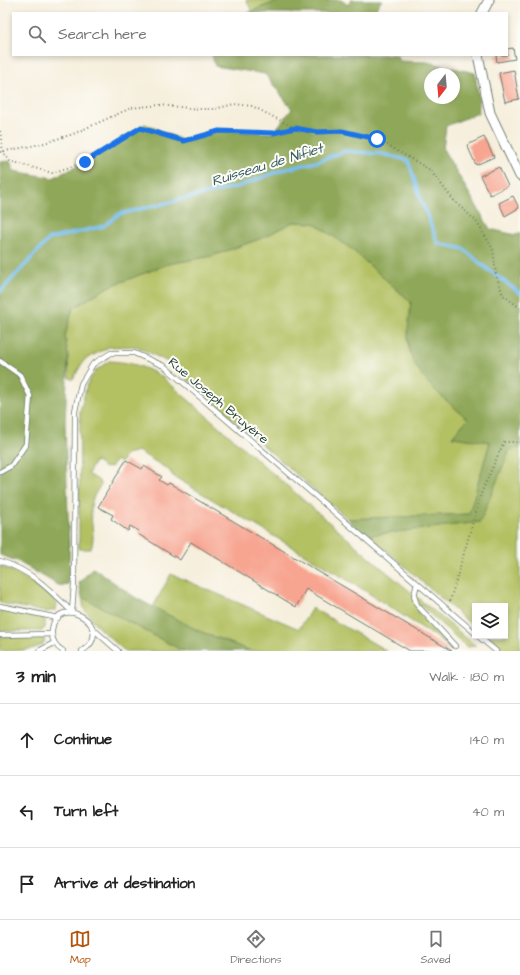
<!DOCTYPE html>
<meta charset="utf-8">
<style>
:root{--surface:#fff;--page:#f6f6f6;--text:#222;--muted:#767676;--line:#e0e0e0;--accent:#b45309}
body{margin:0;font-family:"Architects Daughter",sans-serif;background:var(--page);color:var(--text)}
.controls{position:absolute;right:12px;bottom:12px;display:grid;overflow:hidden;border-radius:0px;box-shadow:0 2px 6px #0003}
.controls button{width:36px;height:36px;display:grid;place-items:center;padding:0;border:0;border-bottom:1px solid var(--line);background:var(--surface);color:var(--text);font:20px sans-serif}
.compass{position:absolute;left:424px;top:68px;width:36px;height:36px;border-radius:50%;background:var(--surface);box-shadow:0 2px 6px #0003;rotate:196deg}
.stop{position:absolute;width:12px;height:12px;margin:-9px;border:3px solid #1a73e8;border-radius:50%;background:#fff}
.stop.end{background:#1a73e8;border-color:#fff;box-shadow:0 1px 4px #0008}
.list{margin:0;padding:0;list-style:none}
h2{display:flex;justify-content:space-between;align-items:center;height:52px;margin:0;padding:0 16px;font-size:17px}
h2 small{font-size:13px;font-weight:400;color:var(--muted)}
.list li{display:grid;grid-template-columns:26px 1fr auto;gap:12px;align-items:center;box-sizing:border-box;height:72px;padding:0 16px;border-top:1px solid var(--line)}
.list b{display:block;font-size:15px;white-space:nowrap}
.list em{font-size:13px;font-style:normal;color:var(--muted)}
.icon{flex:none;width:22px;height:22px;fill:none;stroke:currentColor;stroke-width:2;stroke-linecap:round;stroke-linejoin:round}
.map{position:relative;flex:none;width:520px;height:651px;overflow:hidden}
.search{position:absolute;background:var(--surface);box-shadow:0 2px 6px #0003;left:12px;right:12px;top:12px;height:44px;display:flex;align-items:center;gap:10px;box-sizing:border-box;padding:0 14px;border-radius:0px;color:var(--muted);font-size:15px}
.sheet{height:268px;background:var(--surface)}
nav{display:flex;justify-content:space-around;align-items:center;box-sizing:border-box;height:56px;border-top:1px solid var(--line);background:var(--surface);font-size:11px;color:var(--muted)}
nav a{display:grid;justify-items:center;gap:2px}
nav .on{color:var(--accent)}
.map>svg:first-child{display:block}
.green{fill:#b4c163;stroke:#6a7f4c}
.forest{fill:#8fa759;stroke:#577246;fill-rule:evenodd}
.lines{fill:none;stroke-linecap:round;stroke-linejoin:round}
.stream{stroke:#76beee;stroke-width:3.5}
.building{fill:#f7a490}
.lane-casing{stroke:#6a7b6f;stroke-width:6}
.street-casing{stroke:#6a7b6f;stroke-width:11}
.path{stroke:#6a7b6f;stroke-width:2;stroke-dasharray:1 3;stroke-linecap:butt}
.lane{stroke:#fff;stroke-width:4.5}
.street{stroke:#fff;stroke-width:9}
.route{stroke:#1a73e8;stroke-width:5}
.labels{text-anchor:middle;stroke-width:4;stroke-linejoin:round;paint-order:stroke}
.street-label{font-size:13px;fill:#1f3d34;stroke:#fdfcf7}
.water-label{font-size:14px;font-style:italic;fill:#355d62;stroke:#fdfcf7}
</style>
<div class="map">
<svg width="520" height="651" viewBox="0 0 520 651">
<rect width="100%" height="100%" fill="#fdfcf7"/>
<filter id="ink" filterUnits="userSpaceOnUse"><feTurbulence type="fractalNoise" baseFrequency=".025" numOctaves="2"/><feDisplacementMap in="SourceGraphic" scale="8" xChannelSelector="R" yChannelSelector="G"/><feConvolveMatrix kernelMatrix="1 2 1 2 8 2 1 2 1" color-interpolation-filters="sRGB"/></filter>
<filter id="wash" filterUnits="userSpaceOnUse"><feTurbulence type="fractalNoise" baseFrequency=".012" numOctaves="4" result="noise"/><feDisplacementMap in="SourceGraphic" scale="16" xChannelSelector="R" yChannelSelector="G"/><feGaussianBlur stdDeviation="0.9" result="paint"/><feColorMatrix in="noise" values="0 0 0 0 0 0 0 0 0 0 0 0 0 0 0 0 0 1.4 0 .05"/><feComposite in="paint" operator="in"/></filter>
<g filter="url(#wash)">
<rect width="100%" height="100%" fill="#f6efdd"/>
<!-- green -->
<path class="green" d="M246 0H280L252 11Z
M293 222 314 223 349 247 411 302 408 343 438 393 468 419 452 436 490 442 469 514 348 519 166 361 136 346 109 347 84 360 73 379 69 378 68 356 65 336 73 308 108 287 168 264 212 256 262 238Z
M109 361C130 362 144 366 162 377L377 564 476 646 467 647 420 605 418 612 445 643 356 585 173 476 169 470 138 451 126 454 121 463 116 460 111 467 105 468 95 461 88 474 98 480 101 485C96 492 91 499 91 508 90 522 96 535 91 549H79L80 412 87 385 95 371Z
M520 448V651H502L485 636H505V606H475V628L369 535 480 522 510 449Z
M0 566C22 574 40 587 57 603L56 610 45 612 0 603Z
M171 574 299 629 312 608 387 651H251L199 631 153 607Z
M82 597 183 651H125L99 628 84 609Z
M0 607 42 615 45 621V628L42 631H0Z
M35 636 43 638 45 642C38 651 13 651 0 651V637Z"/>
<!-- forest -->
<path class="forest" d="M280 0H341L348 5 351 0H382L376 8 379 13H248Z
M212 55H397L399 61 427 62 475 73 479 99 478 113 446 126 443 149 490 229 515 235 520 233V448L510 449 480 522 363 536 348 519 469 514 490 442 452 437 468 419C445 399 411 375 408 342 407 329 410 315 411 302L349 247 314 223 293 222 262 238 212 256 168 264 108 287 73 308 65 336 68 356 65 423 70 576 68 584 60 586 17 561 0 555V162L10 161 14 171 53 178 93 158 145 124 184 141 219 131 273 133 292 109 265 74 215 66ZM430 74H454V98H430Z
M93 568 136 598 199 631 251 651H183L82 597 79 583Z"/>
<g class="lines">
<!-- stream -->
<path class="stream" d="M0 292 49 239 104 226 119 214 240 186 282 170 316 162 345 151 382 154 408 160 421 200 438 243 464 249 482 265 520 293"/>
</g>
<g id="blocks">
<!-- building -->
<path class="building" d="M513 48 515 59 497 62 496 55H507V49Z
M514 70 519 99 505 102 499 73Z
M484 137 494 157 476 165 467 145Z
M499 167 508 186 490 195 480 176Z
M513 196 519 208 505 216 499 203Z
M126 460 142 469 144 466 162 477 159 480 167 485 169 483 452 651H410L306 589 296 607 191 542 180 560 138 534 139 531 130 526 128 531 111 519 113 515 98 507Z"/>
</g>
</g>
<g filter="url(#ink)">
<use href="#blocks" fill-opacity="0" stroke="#6a7b6f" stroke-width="1"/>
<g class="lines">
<defs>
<path id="lane" d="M0 361 20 375 30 396 26 444 11 466 0 472
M0 561C32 571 49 589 72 612
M417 583 414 596 417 605 455 646
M0 606 58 618
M72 612 74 584 75 411 81 384 93 364 111 353H134L164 366 475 633
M92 628 118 651
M0 635 51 634
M478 636 496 651
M39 651 54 643
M63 651C55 646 51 639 52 630 57 590 119 628 82 651"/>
<path id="street" d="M482 13 489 0
M478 55 490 113 520 176"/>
</defs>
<!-- lane casing -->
<use href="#lane" class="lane-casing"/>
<!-- street casing -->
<use href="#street" class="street-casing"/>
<!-- path -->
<path class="path" d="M0 131 3 152 10 161 52 173 85 162 140 128 184 141 219 131 273 133 295 128
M0 152 41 144 73 134 131 108 159 105 199 109H215L234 104 252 106 295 128 317 132 342 131 377 139 430 170 455 202 476 221 493 249 496 275 503 295 520 308
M450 601 482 491 504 442H520"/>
<!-- lane -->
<use href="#lane" class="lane"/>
<!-- street -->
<use href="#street" class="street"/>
</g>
</g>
<g class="lines" filter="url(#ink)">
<!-- route -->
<path class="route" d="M85 162 140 128 184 141 219 131 273 133 295 128 317 132 342 131 377 139"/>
</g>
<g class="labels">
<!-- street labels -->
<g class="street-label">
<text transform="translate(219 400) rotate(40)" y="5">Rue Joseph Bruyère</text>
</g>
<!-- water labels -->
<g class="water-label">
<text transform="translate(267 164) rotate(-17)" y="5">Ruisseau de Nifiet</text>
</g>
</g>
</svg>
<div class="controls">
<button><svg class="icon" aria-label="layers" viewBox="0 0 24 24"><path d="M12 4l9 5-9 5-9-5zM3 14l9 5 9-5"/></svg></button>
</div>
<svg class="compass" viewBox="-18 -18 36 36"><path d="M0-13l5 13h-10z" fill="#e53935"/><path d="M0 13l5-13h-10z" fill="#767676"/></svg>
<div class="stop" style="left:377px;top:139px"></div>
<div class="stop end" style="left:85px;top:162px"></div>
<div class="search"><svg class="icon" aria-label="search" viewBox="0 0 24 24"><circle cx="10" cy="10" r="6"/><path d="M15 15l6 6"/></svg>Search here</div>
</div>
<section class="sheet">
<h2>3 min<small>Walk · 180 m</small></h2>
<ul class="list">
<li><svg class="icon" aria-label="ahead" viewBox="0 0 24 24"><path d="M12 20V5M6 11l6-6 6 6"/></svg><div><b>Continue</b></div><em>140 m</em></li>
<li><svg class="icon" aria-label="left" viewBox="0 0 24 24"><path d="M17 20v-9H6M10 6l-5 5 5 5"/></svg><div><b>Turn left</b></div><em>40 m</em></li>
<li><svg class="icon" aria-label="arrive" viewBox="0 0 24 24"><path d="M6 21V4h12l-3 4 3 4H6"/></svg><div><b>Arrive at destination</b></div></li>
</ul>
</section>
<nav>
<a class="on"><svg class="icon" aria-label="map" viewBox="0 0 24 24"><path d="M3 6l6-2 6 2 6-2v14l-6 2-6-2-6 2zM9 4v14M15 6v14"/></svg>Map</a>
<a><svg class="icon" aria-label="directions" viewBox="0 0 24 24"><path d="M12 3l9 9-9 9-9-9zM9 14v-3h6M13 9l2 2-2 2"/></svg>Directions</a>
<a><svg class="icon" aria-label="saved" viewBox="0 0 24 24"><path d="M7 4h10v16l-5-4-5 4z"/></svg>Saved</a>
</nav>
